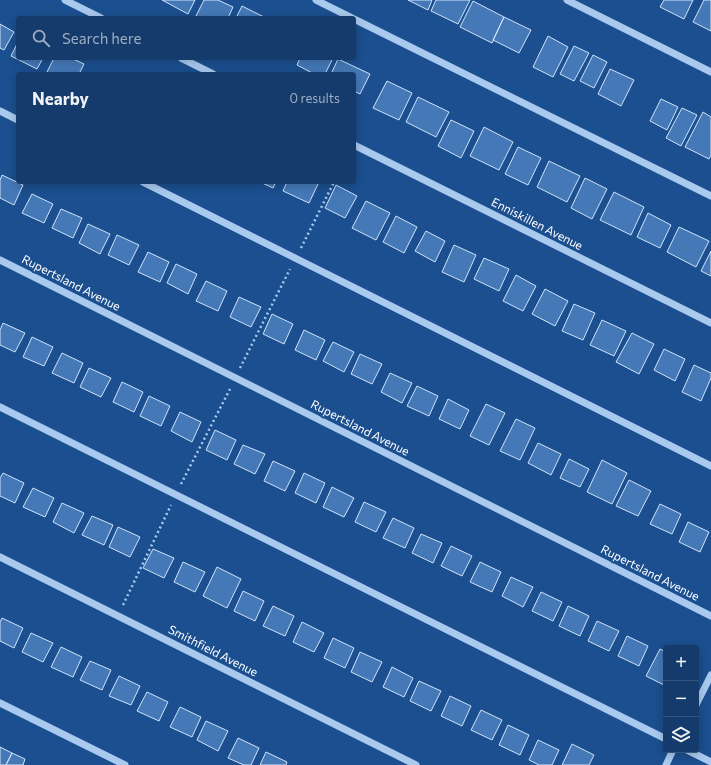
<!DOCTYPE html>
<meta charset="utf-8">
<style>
:root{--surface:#143b6b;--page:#1d4271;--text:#f1f3f6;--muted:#9dadc1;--line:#33557e}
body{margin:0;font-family:Commissioner,sans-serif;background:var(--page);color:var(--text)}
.controls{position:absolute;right:12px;bottom:12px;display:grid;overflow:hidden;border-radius:4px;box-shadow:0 2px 10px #0003}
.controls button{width:36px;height:36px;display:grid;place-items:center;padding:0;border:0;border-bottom:1px solid var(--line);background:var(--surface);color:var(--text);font:20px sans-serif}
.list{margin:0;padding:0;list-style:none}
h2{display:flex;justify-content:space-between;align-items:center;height:52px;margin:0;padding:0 16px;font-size:17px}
h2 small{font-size:13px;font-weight:400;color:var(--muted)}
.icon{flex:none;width:22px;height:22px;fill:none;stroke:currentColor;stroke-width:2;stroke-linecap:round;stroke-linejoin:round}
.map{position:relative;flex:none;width:711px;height:765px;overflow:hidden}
.search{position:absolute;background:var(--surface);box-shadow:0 2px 10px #0003;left:16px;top:16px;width:340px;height:44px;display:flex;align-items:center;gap:10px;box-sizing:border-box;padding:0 14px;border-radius:4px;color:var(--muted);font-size:15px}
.panel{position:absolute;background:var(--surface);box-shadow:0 2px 10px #0003;left:16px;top:72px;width:340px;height:112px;border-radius:4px}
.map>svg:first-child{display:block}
.building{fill:#4478b7;stroke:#cfe3fa}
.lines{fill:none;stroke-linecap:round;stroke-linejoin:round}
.path{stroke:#a9c9ee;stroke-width:2.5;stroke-dasharray:2 3;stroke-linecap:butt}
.minor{stroke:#a9c9ee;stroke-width:7}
.labels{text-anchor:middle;stroke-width:4;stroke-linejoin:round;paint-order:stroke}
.street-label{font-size:12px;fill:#fff;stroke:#1b4f8f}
</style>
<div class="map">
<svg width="711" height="765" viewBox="0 0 711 765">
<rect width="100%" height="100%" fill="#1b4f8f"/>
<!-- building -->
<path class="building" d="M162 0H195L188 14Z
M204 0H218L233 7 228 18H201L196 16Z
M408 0H432L428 10Z
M436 0H470L458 24 431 11Z
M664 0H693L684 19 660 7Z
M704 0H711V31L693 22Z
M473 1 504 17 492 43 460 27Z
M242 6 266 18H236Z
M504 17 531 30 519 53 493 40Z
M0 24 14 32 4 50 0 48Z
M548 36 568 47 553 77 533 67Z
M18 42V58H43L37 69 11 56Z
M574 46 589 53 574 81 560 74Z
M593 55 607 62 594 88 580 81Z
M54 58H71L84 64 79 74H46Z
M300 58H333L325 74H314L297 65Z
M338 59 370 74 360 94 354 91V74H331Z
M610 69 634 80 621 106 598 94Z
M387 81 412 93 399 120 373 108Z
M418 97 449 112 436 137 406 122Z
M661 99 678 107 667 130 650 121Z
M682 108 697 115 681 146 666 138Z
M703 112 711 117V155L709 159 685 147Z
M451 120 474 131 461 158 438 146Z
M484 127 513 142 499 170 470 156Z
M518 147 541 158 528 185 505 174Z
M549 161 580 176 567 202 537 187Z
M2 175 23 185 14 205 0 198V180Z
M585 178 607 189 592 219 571 208Z
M260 182H276L273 188Z
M287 182H319L309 203 283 191Z
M336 185 357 196 345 218 325 208Z
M614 192 644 207 631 235 600 220Z
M32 194 53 204 44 223 22 213Z
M366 201 390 213 376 240 352 228Z
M61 209 82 218 73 238 52 228Z
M648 213 671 225 660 248 637 237Z
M396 216 417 227 404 253 383 242Z
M88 224 110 234 100 254 79 243Z
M679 227 709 241 696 267 667 252Z
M426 231 445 241 435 262 415 251Z
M117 235 139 245 129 265 108 255Z
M454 245 476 255 464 282 442 272Z
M711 251V276L701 271Z
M148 252 169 262 160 282 138 272Z
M484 258 509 269 499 291 474 279Z
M176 264 197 274 188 294 167 283Z
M516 275 536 286 523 311 503 301Z
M206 281 227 291 218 311 196 301Z
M545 289 568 301 555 326 532 314Z
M239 297 261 307 251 327 230 317Z
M574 304 595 313 583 340 562 331Z
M272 314 293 324 284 344 263 334Z
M602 320 626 331 614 356 590 345Z
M3 323 25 333 15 352 0 345V330Z
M304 330 325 340 316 360 295 350Z
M632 333 654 344 639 374 616 362Z
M32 337 53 347 44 366 23 357Z
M333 342 354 352 344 372 323 361Z
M664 349 685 359 675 381 654 370Z
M62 353 83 363 74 383 52 373Z
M360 354 382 364 372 384 351 374Z
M694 365 711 373V378L701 401 682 392Z
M89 368 111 378 101 397 80 387Z
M390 373 412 383 402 403 381 392Z
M122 382 143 392 134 412 113 402Z
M417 386 438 396 429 416 407 406Z
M149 396 170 406 161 426 140 416Z
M448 399 469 410 460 429 439 419Z
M486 404 505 413 489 445 470 436Z
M180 412 201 422 192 442 171 431Z
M516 419 535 428 520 460 500 451Z
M215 430 236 440 227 460 206 450Z
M538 443 561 454 551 475 528 463Z
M243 445 265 454 255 474 234 464Z
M569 459 589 469 580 487 560 478Z
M602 460 627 473 612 504 587 492Z
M273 461 295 471 285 491 264 481Z
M3 473 24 483 15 503 0 496V478Z
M304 473 325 483 316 503 295 493Z
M629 480 651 491 638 516 616 506Z
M332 487 354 498 344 517 323 507Z
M33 488 54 498 45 517 23 507Z
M364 502 386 512 376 532 355 522Z
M62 503 84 513 74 533 53 522Z
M660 504 681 514 672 534 650 524Z
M92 516 113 525 104 545 82 535Z
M393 518 414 528 405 548 383 538Z
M688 522 709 532 700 552 679 542Z
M118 527 140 537 130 557 109 547Z
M421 534 442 543 433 563 412 553Z
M451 546 472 556 462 576 441 566Z
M153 549 174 558 164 578 143 568Z
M183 562 205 572 195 592 174 582Z
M480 562 501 572 492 592 470 582Z
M217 567 241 579 227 608 203 596Z
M511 577 533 587 523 607 502 596Z
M243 591 264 601 255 621 234 611Z
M541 592 562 602 553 621 532 611Z
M273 606 294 616 285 636 263 626Z
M568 606 589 616 580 636 559 626Z
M2 618 23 628 14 648 0 641V622Z
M597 621 619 631 609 651 588 641Z
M302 622 324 633 314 652 293 642Z
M31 633 53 643 43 662 22 652Z
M627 636 648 646 639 666 618 656Z
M333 638 354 648 345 668 324 658Z
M61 647 82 657 73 677 51 667Z
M660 649 666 652V686L646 676Z
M360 652 382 662 372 682 351 672Z
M90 661 111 670 102 690 80 680Z
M392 667 413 678 404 697 383 687Z
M119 676 140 686 131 705 109 696Z
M419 681 441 691 431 711 410 701Z
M147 692 168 702 159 721 137 711Z
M450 696 471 706 462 726 441 716Z
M180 707 201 717 192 737 170 727Z
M481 710 502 720 492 740 471 730Z
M206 721 228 731 218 751 197 740Z
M508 725 529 735 520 755 499 745Z
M238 738 259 748 251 765H244L228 758Z
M538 740 559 750 552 765H539L529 760Z
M572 744 594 755 589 765H562Z
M0 747 12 753 6 765H0Z
M266 752 287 762 286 765H260Z
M12 753 25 759 23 765H6Z"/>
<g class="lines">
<!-- path -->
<path class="path" d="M301 248 334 182
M240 368 290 269
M181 484 230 389
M123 605 171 505"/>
<!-- minor -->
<path class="minor" d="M65 0 101 18
M316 0 352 18
M567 0 711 72
M354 19 711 196
M181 58 213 74
M0 111 18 120
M354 145 711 323
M143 182 711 466
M0 260 711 616
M0 407 666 739
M0 557 416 765
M0 703 125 765
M696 705 711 675
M687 750 711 762
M666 765 673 750"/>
</g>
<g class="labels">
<!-- street labels -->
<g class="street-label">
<text transform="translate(537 224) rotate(27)" y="4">Enniskillen Avenue</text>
<text transform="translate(71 283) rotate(27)" y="4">Rupertsland Avenue</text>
<text transform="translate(360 428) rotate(27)" y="4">Rupertsland Avenue</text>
<text transform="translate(650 573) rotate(27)" y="4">Rupertsland Avenue</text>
<text transform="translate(213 651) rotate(27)" y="4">Smithfield Avenue</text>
</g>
</g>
</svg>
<div class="controls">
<button>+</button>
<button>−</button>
<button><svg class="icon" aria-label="layers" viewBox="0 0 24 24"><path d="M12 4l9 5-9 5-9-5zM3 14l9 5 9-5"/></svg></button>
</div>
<div class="search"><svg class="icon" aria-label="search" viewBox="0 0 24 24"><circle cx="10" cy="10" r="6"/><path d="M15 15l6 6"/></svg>Search here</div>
<section class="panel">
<h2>Nearby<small>0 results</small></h2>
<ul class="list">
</ul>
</section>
</div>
